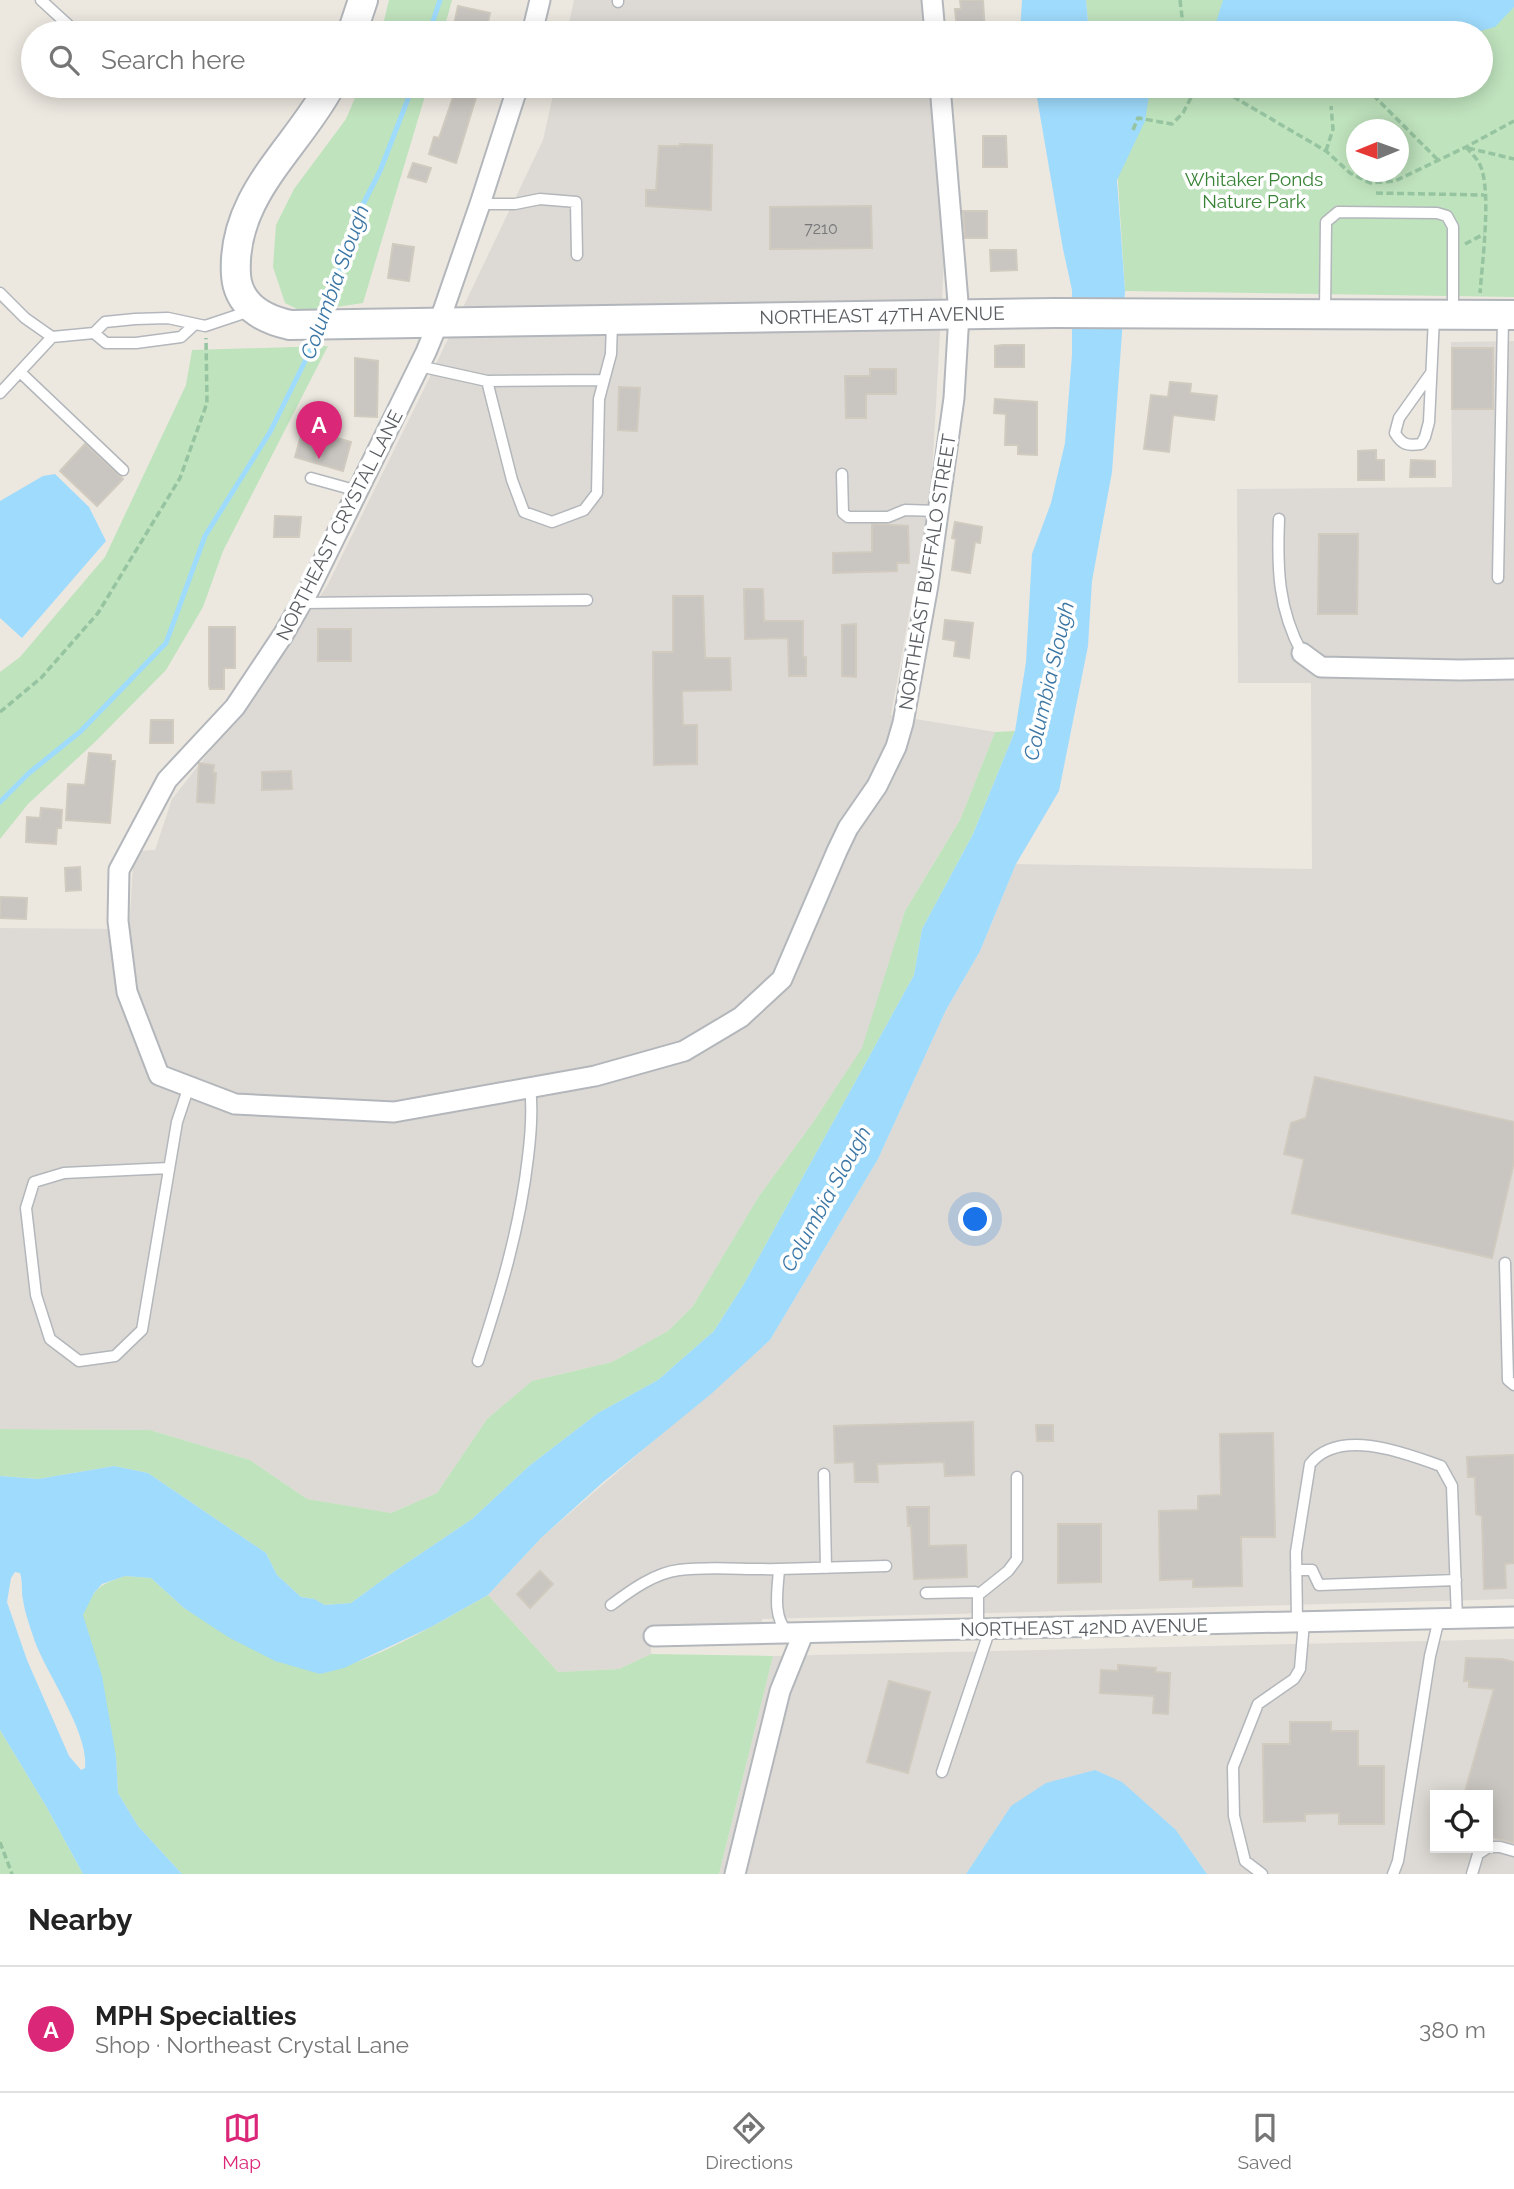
<!DOCTYPE html>
<meta charset="utf-8">
<style>
:root{--surface:#fff;--page:#f6f6f6;--text:#222;--muted:#767676;--line:#e0e0e0;--accent:#db2777}
body{margin:0;font-family:Raleway,sans-serif;background:var(--page);color:var(--text)}
.controls{position:absolute;right:21px;bottom:21px;display:grid;overflow:hidden;border-radius:0px;box-shadow:0 4px 18px #0003}
.controls button{width:63px;height:63px;display:grid;place-items:center;padding:0;border:0;border-bottom:2px solid var(--line);background:var(--surface);color:var(--text);font:35px sans-serif}
.compass{position:absolute;left:1346px;top:119px;width:63px;height:63px;border-radius:50%;background:var(--surface);box-shadow:0 4px 18px #0003;rotate:269deg}
.you{position:absolute;left:976px;top:1220px;width:24px;height:24px;margin:-18px;border:5px solid #fff;border-radius:50%;background:#1a73e8;box-shadow:0 0 0 10px #1a73e833}
.badge{display:grid;place-items:center;width:46px;height:46px;border-radius:50%;background:var(--accent);color:#fff;font-size:23px;font-weight:700}
.pin{position:absolute;translate:-50% -58px;filter:drop-shadow(0 2px 4px #0008)}
.pin::after{content:'';position:absolute;top:37px;width:24px;height:21px;background:inherit;clip-path:polygon(0 0,100% 0,50% 100%)}
.list{margin:0;padding:0;list-style:none}
h2{display:flex;justify-content:space-between;align-items:center;height:91px;margin:0;padding:0 28px;font-size:30px}
h2 small{font-size:23px;font-weight:400;color:var(--muted)}
.list li{display:grid;grid-template-columns:46px 1fr auto;gap:21px;align-items:center;box-sizing:border-box;height:126px;padding:0 28px;border-top:2px solid var(--line)}
.list b{display:block;font-size:26px;white-space:nowrap}
.list p{margin:0;font-size:23px;white-space:nowrap;color:var(--muted)}
.list em{font-size:23px;font-style:normal;color:var(--muted)}
.icon{flex:none;width:38px;height:38px;fill:none;stroke:currentColor;stroke-width:2;stroke-linecap:round;stroke-linejoin:round}
.map{position:relative;flex:none;width:1514px;height:1874px;overflow:hidden}
.search{position:absolute;background:var(--surface);box-shadow:0 4px 18px #0003;left:21px;right:21px;top:21px;height:77px;display:flex;align-items:center;gap:18px;box-sizing:border-box;padding:0 24px;border-radius:38px;color:var(--muted);font-size:26px}
.sheet{height:217px;background:var(--surface)}
nav{display:flex;justify-content:space-around;align-items:center;box-sizing:border-box;height:98px;border-top:2px solid var(--line);background:var(--surface);font-size:19px;color:var(--muted)}
nav a{display:grid;justify-items:center;gap:4px}
nav .on{color:var(--accent)}
.map>svg:first-child{display:block}
.industrial{fill:#dddad5;fill-rule:evenodd}
.green{fill:#bfe3bd;fill-rule:evenodd}
.water{fill:#9fdbfd;fill-rule:evenodd}
.lines{fill:none;stroke-linecap:round;stroke-linejoin:round}
.stream{stroke:#9fdbfd;stroke-width:5}
.building{fill:#c9c5c0;stroke:#d0cabf;stroke-width:2}
.lane-casing{stroke:#b3b7bb;stroke-width:13}
.street-casing{stroke:#b3b7bb;stroke-width:23}
.secondary-casing{stroke:#b2b6bb;stroke-width:32}
.path{stroke:#96c4a0;stroke-width:3.5;stroke-dasharray:7 3.5;stroke-linecap:butt}
.lane{stroke:#fff;stroke-width:10}
.street{stroke:#fff;stroke-width:19}
.secondary{stroke:#fff;stroke-width:28}
.labels{text-anchor:middle;stroke-width:7;stroke-linejoin:round;paint-order:stroke}
.number-label{font-size:16px;fill:#757779}
.park-label{font-size:19px;fill:#388336;stroke:#fff}
.street-label{font-size:19px;fill:#595d61;stroke:#fff}
.water-label{font-size:21px;font-style:italic;fill:#3c77a5;stroke:#fff}
</style>
<div class="map">
<svg width="1514" height="1874" viewBox="0 0 1514 1874">
<rect width="100%" height="100%" fill="#ece8e0"/>
<!-- industrial -->
<path class="industrial" d="M574 0H922L925 33H567Z
M555 86H929L944 262 931 493 891 715 995 732 960 820 905 911 863 1048 814 1121 759 1196 693 1306 668 1331 612 1362 532 1381 487 1419 437 1493 391 1513 307 1499 250 1460 150 1430 0 1429V928L129 929 134 851 155 850 172 799 267 678 328 584 423 391 543 140Z
M1514 341V1599L762 1619V1636L651 1639V1654L619 1669 558 1672 488 1595 541 1538 770 1340 878 1159 946 1010 980 951 1016 864 1312 869 1311 683H1238L1237 489 1452 487 1451 342Z
M1514 1639V1874H1207L1176 1830 1137 1796 1011 1806 966 1874H719L773 1656ZM1435 1795H1488V1848H1435Z"/>
<!-- green -->
<path class="green" d="M389 0H452L443 33H381Z
M1086 0H1514V297L1125 291 1115 135 1098 86H1481V33H1089ZM1356 130H1398V172H1356Z
M360 86H428L363 303 303 312 285 303 273 267 276 225 294 189 346 119Z
M328 346 223 551 203 607 166 670 95 742 28 804 0 839V672L20 657 105 557 186 385 192 350Z
M1015 731 973 834 922 929 914 975 744 1284 714 1331 658 1380 598 1413 529 1466 472 1519 392 1573 351 1603 325 1605 314 1599 301 1597 277 1575 266 1553 148 1473 114 1466 38 1479 0 1476V1429L150 1430 250 1460 307 1499 391 1513 437 1493 487 1419 532 1381 612 1362 668 1331 693 1306 759 1196 814 1121 862 1048 905 911 960 820 995 732Z
M125 1576 151 1578 184 1608 320 1674C380 1658 435 1625 488 1595L558 1672 619 1669 651 1654 773 1656 719 1874H182L138 1826 118 1793 116 1756 82 1614C96 1588 96 1586 125 1576Z
M0 1730 46 1806 83 1874H0Z"/>
<!-- water -->
<path class="water" d="M1022 0H1086L1089 33H1020Z
M1223 0H1514V7L1495 27 1473 33H1210L1215 26Z
M1035 86H1148L1150 89 1145 121 1117 180 1125 291 1112 472 1092 581 1088 646 1059 791 1016 864 980 951 946 1010 878 1159 770 1340 711 1394 602 1483 541 1538 488 1595 431 1627 344 1668 320 1674 275 1661 228 1637 184 1608 151 1578 125 1576 102 1584 94 1593 83 1615 102 1676 116 1756 118 1793 138 1826 182 1874H83L46 1806 0 1730V1476L38 1479 114 1466 148 1473 266 1553 277 1575 301 1597 314 1599 325 1605 351 1603 392 1573 472 1519 529 1466 598 1413 658 1380 714 1331 744 1284 914 975 922 929 973 834 1015 731 1026 662 1032 554 1051 503 1065 443 1072 355V290L1063 249ZM15 1572 20 1573C23 1582 21 1591 23 1600 25 1614 31 1629 35 1642 48 1676 89 1733 85 1768L81 1770 69 1756 27 1660 7 1602 11 1578Z
M55 474 89 507 106 541 22 638 0 618V501L43 476Z
M1095 1770 1122 1782 1176 1830 1207 1874H966L1011 1806 1046 1783Z"/>
<g class="lines">
<!-- stream -->
<path class="stream" d="M429 33 440 0
M325 317 353 224 380 171 413 86
M0 802 29 773 81 731 166 643 205 536 270 432 319 333"/>
</g>
<!-- building -->
<path class="building" d="M960 0H983L985 33 957 32 955 9H961Z
M458 6 490 13 486 32 454 25Z
M457 86 478 91 456 163 429 154 434 137 439 138Z
M983 136H1006L1007 167H983Z
M680 144 712 145 711 210 646 206V190H656L659 146H680Z
M413 163 431 168 426 182 408 177Z
M871 206 872 248 770 249V207Z
M963 211H987V238H965Z
M393 244 414 247 409 281 388 278Z
M990 250H1016L1017 270 991 271Z
M1003 345H1024V367H995V346Z
M1452 348H1493V409H1452Z
M355 358 378 361 377 417 355 416Z
M870 369H896V394H866V418H846L845 376H870Z
M1170 382 1191 384 1190 393 1217 396 1214 420 1173 415 1169 452 1144 449 1151 395 1168 397Z
M619 387 640 388 637 431 618 430Z
M995 399 1037 402V455L1018 454V445H1005L1006 414 994 413Z
M303 429 351 442 343 471 295 457Z
M85 444 123 479 97 506 60 471Z
M1376 450V460H1384V480H1358V451Z
M1411 460 1435 461V477H1410Z
M275 516 301 517 299 537H274Z
M955 522 982 527 980 543 975 542 970 573 952 570 956 539 952 538Z
M872 524 908 526 909 563H897V571L833 573V553L872 552Z
M1319 534H1358L1357 614H1318Z
M744 589H763L764 621H803V657H806V676H789L788 638 745 639Z
M673 596H703L705 658H730L731 690 682 691 683 725H697V764L654 765 653 652H673Z
M945 620 973 623 969 658 954 656 956 641 943 639Z
M856 624V677L842 676V625Z
M209 627H235V668H224V689H210L209 685Z
M318 629H351V661H318Z
M151 720H173V743H150Z
M89 753 111 755V761H115L110 823 66 820 68 784 85 785Z
M199 763 214 765 213 773H216L214 803 197 802Z
M291 771 292 789 262 790V772Z
M41 808 62 810 61 828H57L56 844 26 842 27 817 40 818Z
M80 867 81 890 66 891 65 868Z
M0 897 27 898 26 919 0 918Z
M1315 1077 1514 1122V1162L1492 1258 1292 1213 1304 1159 1284 1154 1291 1123 1306 1118Z
M973 1422 974 1475 945 1476 944 1462 877 1464 878 1482H855L854 1462 835 1463 834 1426Z
M1036 1425H1053V1441H1037Z
M1273 1433 1275 1537H1241L1242 1586 1193 1587V1579L1160 1580 1159 1511 1198 1510V1496L1221 1495 1220 1434Z
M1514 1455V1563L1505 1564 1506 1588 1484 1589 1482 1516 1476 1514 1475 1477H1468L1467 1457Z
M907 1507H929V1546L966 1545 967 1577 914 1579 911 1526H908Z
M1058 1524H1101V1582L1058 1583Z
M540 1571 553 1584 530 1608 517 1594Z
M1466 1658 1502 1659 1514 1662V1843L1488 1836V1795H1464L1494 1689 1469 1687V1681H1464Z
M1118 1665 1156 1668 1155 1672 1170 1673 1168 1714 1153 1713 1154 1696 1100 1693 1101 1670 1118 1671Z
M889 1681 930 1692 908 1773 867 1762Z
M1290 1722H1331V1731H1358V1766H1384V1824H1339V1813L1305 1814V1821L1264 1822 1263 1744H1290Z"/>
<g class="lines">
<defs>
<path id="lane" d="M41 0 77 33
M618 2V0
M480 204H515L540 199 576 202 577 255
M0 293 25 318 52 337 94 333 105 322 135 319 168 318 205 326 250 311
M1325 311 1326 222 1338 212 1437 213 1447 216 1453 227V314
M94 333 106 343H136L181 337 194 325
M419 366 487 381 603 380
M20 372 123 470
M1431 373 1399 418 1395 433C1402 445 1408 446 1421 444L1425 437 1429 422 1434 318
M487 381 512 480 524 512 552 522 584 510 597 493 599 399 611 354 612 322
M0 393 52 337
M842 474 843 513 848 517H888L905 510 939 511
M311 478 358 491
M1279 519C1277 568 1278 609 1302 653
M1498 578 1503 319
M301 603 587 600
M169 1168 64 1173 34 1182 26 1208 36 1295 50 1339 79 1361 115 1356 142 1330 177 1122 189 1086
M1505 1263 1508 1380 1514 1385
M478 1361C500 1294 520 1228 528 1157 531 1133 533 1111 530 1087
M824 1474 826 1568
M1296 1570H1312L1319 1585 1456 1580
M926 1593 975 1592 978 1595V1629
M978 1595 1008 1571 1017 1559V1477
M611 1605C630 1591 654 1573 679 1570 711 1566 746 1570 779 1569
M1297 1622 1296 1552 1310 1464C1339 1427 1405 1453 1441 1466L1452 1486 1457 1619
M787 1631C772 1617 778 1588 779 1569L886 1566
M942 1772 990 1629
M1488 1847H1500L1514 1851
M1262 1874 1245 1861 1234 1816 1233 1767 1258 1704 1294 1679 1300 1669 1304 1622
M1393 1874 1398 1861 1430 1656 1439 1619
M1472 1874 1478 1854 1487 1848"/>
<path id="street" d="M932 0 935 33
M532 33 540 0
M518 86 480 204 443 311 426 352 309 590 283 635 235 707 167 780 119 870 118 921 127 992 159 1075 235 1104 394 1112 595 1076 684 1051 741 1017 782 979 837 851 848 828 877 786 896 747 903 723 928 585 954 398 959 314 940 86
M1302 653 1321 667 1460 670 1514 669
M654 1636 1514 1617
M735 1874 780 1691 803 1634"/>
<path id="secondary" d="M352 33 363 0
M330 86C296 149 231 196 236 275 238 305 262 319 290 325L1055 313 1514 315"/>
</defs>
<!-- lane casing -->
<use href="#lane" class="lane-casing"/>
<!-- street casing -->
<use href="#street" class="street-casing"/>
<!-- secondary casing -->
<use href="#secondary" class="secondary-casing"/>
<!-- path -->
<path class="path" d="M1180 0 1184 33
M1215 86 1326 151 1350 173 1370 183 1395 181 1466 147 1514 121
M1371 86 1370 92 1438 160
M1133 130 1138 118 1172 124 1183 113 1197 86
M1466 147C1471 153 1477 158 1480 165 1492 190 1482 264 1480 293
M1468 148 1514 159
M1326 151 1333 129 1331 106
M1376 193 1484 195
M1465 244 1484 234
M0 712 41 678 98 613 180 478 207 403 206 338
M0 1842 12 1874"/>
<!-- lane -->
<use href="#lane" class="lane"/>
<!-- street -->
<use href="#street" class="street"/>
<!-- secondary -->
<use href="#secondary" class="secondary"/>
</g>
<g class="labels">
<!-- number labels -->
<g class="number-label">
<text x="821" y="234">7210</text>
</g>
<!-- park labels -->
<g class="park-label">
<text x="1254" y="186">Whitaker Ponds<tspan x="1254" dy="22">Nature Park</tspan></text>
</g>
<!-- street labels -->
<g class="street-label">
<text transform="translate(882 315) rotate(-1)" y="7">NORTHEAST 47TH AVENUE</text>
<text transform="translate(339 525) rotate(-63)" y="7">NORTHEAST CRYSTAL LANE</text>
<text transform="translate(927 572) rotate(-81)" y="7">NORTHEAST BUFFALO STREET</text>
<text transform="translate(1084 1627) rotate(-1)" y="7">NORTHEAST 42ND AVENUE</text>
</g>
<!-- water labels -->
<g class="water-label">
<text transform="translate(335 282) rotate(-70)" y="7">Columbia Slough</text>
<text transform="translate(1049 681) rotate(-77)" y="7">Columbia Slough</text>
<text transform="translate(826 1199) rotate(-61)" y="7">Columbia Slough</text>
</g>
</g>
</svg>
<div class="controls">
<button><svg class="icon" aria-label="locate" viewBox="0 0 24 24"><circle cx="12" cy="12" r="6"/><path d="M12 2v4M12 18v4M2 12h4M18 12h4"/></svg></button>
</div>
<svg class="compass" viewBox="-18 -18 36 36"><path d="M0-13l5 13h-10z" fill="#e53935"/><path d="M0 13l5-13h-10z" fill="#767676"/></svg>
<div class="you"></div>
<div class="pin badge" style="left:319px;top:459px">A</div>
<div class="search"><svg class="icon" aria-label="search" viewBox="0 0 24 24"><circle cx="10" cy="10" r="6"/><path d="M15 15l6 6"/></svg>Search here</div>
</div>
<section class="sheet">
<h2>Nearby<small></small></h2>
<ul class="list">
<li><span class="badge">A</span><div><b>MPH Specialties</b><p>Shop · Northeast Crystal Lane</p></div><em>380 m</em></li>
</ul>
</section>
<nav>
<a class="on"><svg class="icon" aria-label="map" viewBox="0 0 24 24"><path d="M3 6l6-2 6 2 6-2v14l-6 2-6-2-6 2zM9 4v14M15 6v14"/></svg>Map</a>
<a><svg class="icon" aria-label="directions" viewBox="0 0 24 24"><path d="M12 3l9 9-9 9-9-9zM9 14v-3h6M13 9l2 2-2 2"/></svg>Directions</a>
<a><svg class="icon" aria-label="saved" viewBox="0 0 24 24"><path d="M7 4h10v16l-5-4-5 4z"/></svg>Saved</a>
</nav>
